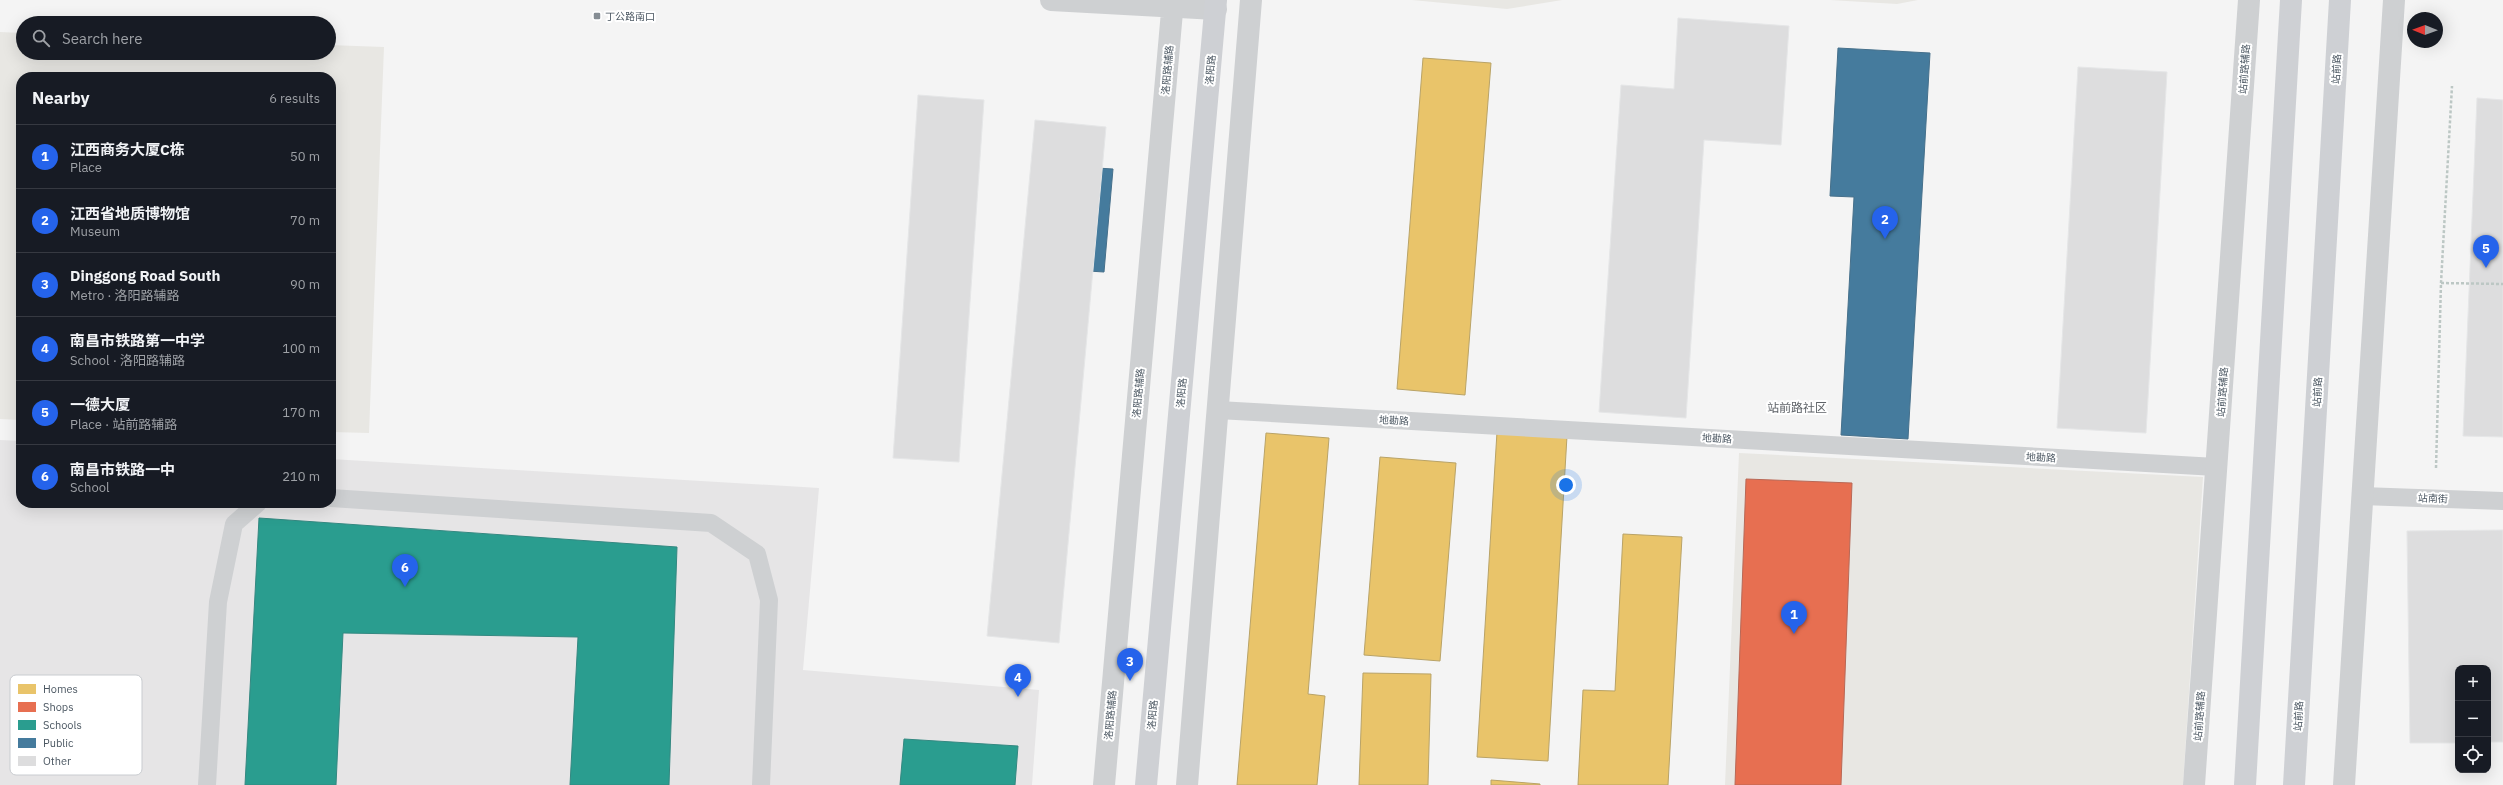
<!DOCTYPE html>
<meta charset="utf-8">
<style>
:root{--surface:#171b24;--page:#242831;--text:#f1f3f6;--muted:#9ea1a6;--line:#363941;--accent:#2563eb}
body{margin:0;font-family:"IBM Plex Sans","Noto Sans SC",sans-serif;background:var(--page);color:var(--text)}
.controls{position:absolute;right:12px;bottom:12px;display:grid;overflow:hidden;border-radius:8px;box-shadow:0 4px 16px #0002}
.controls button{width:36px;height:36px;display:grid;place-items:center;padding:0;border:0;border-bottom:1px solid var(--line);background:var(--surface);color:var(--text);font:20px sans-serif}
.compass{position:absolute;left:2407px;top:12px;width:36px;height:36px;border-radius:50%;background:var(--surface);box-shadow:0 4px 16px #0002;rotate:271deg}
.you{position:absolute;left:1566px;top:485px;width:14px;height:14px;margin:-10px;border:3px solid #fff;border-radius:50%;background:#1a73e8;box-shadow:0 0 0 6px #1a73e833}
.badge{display:grid;place-items:center;width:26px;height:26px;border-radius:50%;background:var(--accent);color:#fff;font-size:13px;font-weight:700}
.pin{position:absolute;translate:-50% -33px;filter:drop-shadow(0 1px 2px #0008)}
.pin::after{content:'';position:absolute;top:21px;width:14px;height:12px;background:inherit;clip-path:polygon(0 0,100% 0,50% 100%)}
.list{margin:0;padding:0;list-style:none}
h2{display:flex;justify-content:space-between;align-items:center;height:52px;margin:0;padding:0 16px;font-size:17px}
h2 small{font-size:13px;font-weight:400;color:var(--muted)}
.list li{display:grid;grid-template-columns:26px 1fr auto;gap:12px;align-items:center;box-sizing:border-box;height:64px;padding:0 16px;border-top:1px solid var(--line)}
.list b{display:block;font-size:15px;white-space:nowrap}
.list p{margin:0;font-size:13px;white-space:nowrap;color:var(--muted)}
.list em{font-size:13px;font-style:normal;color:var(--muted)}
.icon{flex:none;width:22px;height:22px;fill:none;stroke:currentColor;stroke-width:2;stroke-linecap:round;stroke-linejoin:round}
.map{position:relative;flex:none;width:2503px;height:785px;overflow:hidden}
.search{position:absolute;background:var(--surface);box-shadow:0 4px 16px #0002;left:16px;top:16px;width:320px;height:44px;display:flex;align-items:center;gap:10px;box-sizing:border-box;padding:0 14px;border-radius:22px;color:var(--muted);font-size:15px}
.panel{position:absolute;background:var(--surface);box-shadow:0 4px 16px #0002;left:16px;top:72px;width:320px;height:436px;border-radius:16px}
.map>svg:first-child{display:block}
.commercial{fill:#e8e7e3}
.education{fill:#e6e5e6}
.homes{fill:#e9c46a;stroke:#b9a367}
.shops{fill:#e76f51;stroke:#b86856}
.schools{fill:#2a9d8f;stroke:#348881}
.public{fill:#457b9d;stroke:#46708b}
.building{fill:#ddddde;stroke:#e5e6e7}
.lines{fill:none;stroke-linecap:round;stroke-linejoin:round}
.path{stroke:#bcc7c4;stroke-width:2.5;stroke-dasharray:3 2;stroke-linecap:butt}
.service{stroke:#ced0d2;stroke-width:18}
.tertiary{stroke:#ced0d2;stroke-width:22}
.secondary{stroke:#ced0d4;stroke-width:22}
.poi-dot{fill:#868d94;stroke:#fff;stroke-width:1.5}
.labels{text-anchor:middle;stroke-width:4;stroke-linejoin:round;paint-order:stroke}
.poi-label{font-size:10px;fill:#4a5661;stroke:#fff;text-anchor:start}
.street-label{font-size:10px;fill:#4a5661;stroke:#fff}
.quarter-label{font-size:12px;fill:#5f6368;stroke:#fff}
.key{fill:#fff;stroke:#c9ccd0;stroke-width:1}
.key-label{font-size:11px;fill:#4a5661}
</style>
<div class="map">
<svg width="2503" height="785" viewBox="0 0 2503 785">
<rect width="100%" height="100%" fill="#f4f4f4"/>
<!-- commercial -->
<path class="commercial" d="M1412 0H1562L1507 9Z
M1830 0H1918L1897 4Z
M0 32 23 33V53H329V45L384 47 369 433 331 432V77H21V420L0 419Z
M1739 453 2203 477 2183 785H1725Z"/>
<!-- education -->
<path class="education" d="M0 440 21 441V503H331V459L819 488 803 670 1039 690 1032 785H0Z"/>
<!-- homes -->
<path class="homes" d="M1423 58 1491 63 1465 395 1397 389Z
M1497 432 1567 436 1548 761 1477 757Z
M1266 433 1329 438 1308 694 1325 696 1317 785H1237Z
M1380 457 1456 463 1440 661 1364 655Z
M1623 534 1682 537 1668 785H1578L1583 690 1615 691Z
M1363 673 1431 674 1428 785H1359Z
M1491 780 1540 784V785H1491Z"/>
<!-- shops -->
<path class="shops" d="M1746 479 1852 483 1841 785H1735Z"/>
<!-- schools -->
<path class="schools" d="M259 518 677 547 669 785H570L578 637 343 633 336 785H245Z
M904 739 1018 746 1015 785H900Z"/>
<!-- public -->
<path class="public" d="M1838 48 1930 53 1908 439 1841 435 1854 197 1830 196Z
M1081 167 1113 169 1104 272 1073 270Z"/>
<!-- building -->
<path class="building" d="M1678 18 1789 26 1781 145 1704 140 1686 418 1599 412 1621 85 1674 89Z
M2078 67 2167 72 2146 433 2057 428Z
M918 95 984 100 959 462 893 458Z
M2477 98 2503 100V437L2463 436Z
M1035 120 1106 127 1059 643 987 636Z
M2503 530V742H2488V668H2458V743H2410L2407 531Z"/>
<g class="lines">
<!-- path -->
<path class="path" d="M2441 283 2503 284
M2436 468 2441 283 2452 86"/>
<!-- service -->
<path class="service" d="M1218 410 2216 467
M2362 496 2503 501
M331 498 711 523 757 554 769 600 761 785
M207 785 218 602 234 524 258 503"/>
<!-- tertiary -->
<path class="tertiary" d="M1051 0 1216 9
M1104 785 1173 0
M1187 785 1251 0
M2194 785 2249 0
M2344 785 2394 0"/>
<!-- secondary -->
<path class="secondary" d="M1146 785 1216 0
M2245 785 2291 0
M2294 785 2340 0"/>
</g>
<!-- markers -->
<rect class="poi-dot" x="593" y="12" width="8" height="8" rx="2"/>
<g class="labels">
<!-- poi labels -->
<g class="poi-label">
<text x="605" y="20">丁公路南口</text>
</g>
<!-- street labels -->
<g class="street-label">
<text transform="translate(2244 69) rotate(-86)" y="4">站前路辅路</text>
<text transform="translate(2336 69) rotate(-87)" y="4">站前路</text>
<text transform="translate(1167 70) rotate(-85)" y="4">洛阳路辅路</text>
<text transform="translate(1210 70) rotate(-85)" y="4">洛阳路</text>
<text transform="translate(2222 392) rotate(-86)" y="4">站前路辅路</text>
<text transform="translate(2317 392) rotate(-87)" y="4">站前路</text>
<text transform="translate(1138 393) rotate(-85)" y="4">洛阳路辅路</text>
<text transform="translate(1181 393) rotate(-85)" y="4">洛阳路</text>
<text transform="translate(1394 420) rotate(3)" y="4">地勘路</text>
<text transform="translate(1717 438) rotate(3)" y="4">地勘路</text>
<text transform="translate(2041 457) rotate(3)" y="4">地勘路</text>
<text transform="translate(2433 498) rotate(2)" y="4">站南街</text>
<text transform="translate(1110 715) rotate(-85)" y="4">洛阳路辅路</text>
<text transform="translate(1152 715) rotate(-85)" y="4">洛阳路</text>
<text transform="translate(2199 716) rotate(-86)" y="4">站前路辅路</text>
<text transform="translate(2298 716) rotate(-87)" y="4">站前路</text>
</g>
<!-- quarter labels -->
<g class="quarter-label">
<text x="1797" y="412">站前路社区</text>
</g>
</g>
<!-- legend -->
<rect x="10" y="675" width="132" height="100" rx="6" class="key"/>
<rect x="18" y="684" width="18" height="10" fill="#e9c46a"/>
<rect x="18" y="702" width="18" height="10" fill="#e76f51"/>
<rect x="18" y="720" width="18" height="10" fill="#2a9d8f"/>
<rect x="18" y="738" width="18" height="10" fill="#457b9d"/>
<rect x="18" y="756" width="18" height="10" fill="#ddddde"/>
<g class="key-label">
<text x="43" y="693">Homes</text>
<text x="43" y="711">Shops</text>
<text x="43" y="729">Schools</text>
<text x="43" y="747">Public</text>
<text x="43" y="765">Other</text>
</g>
</svg>
<div class="controls">
<button>+</button>
<button>−</button>
<button><svg class="icon" aria-label="locate" viewBox="0 0 24 24"><circle cx="12" cy="12" r="6"/><path d="M12 2v4M12 18v4M2 12h4M18 12h4"/></svg></button>
</div>
<svg class="compass" viewBox="-18 -18 36 36"><path d="M0-13l5 13h-10z" fill="#e53935"/><path d="M0 13l5-13h-10z" fill="#9ea1a6"/></svg>
<div class="you"></div>
<div class="pin badge" style="left:1794px;top:634px">1</div>
<div class="pin badge" style="left:1885px;top:239px">2</div>
<div class="pin badge" style="left:1130px;top:681px">3</div>
<div class="pin badge" style="left:1018px;top:697px">4</div>
<div class="pin badge" style="left:2486px;top:268px">5</div>
<div class="pin badge" style="left:405px;top:587px">6</div>
<div class="search"><svg class="icon" aria-label="search" viewBox="0 0 24 24"><circle cx="10" cy="10" r="6"/><path d="M15 15l6 6"/></svg>Search here</div>
<section class="panel">
<h2>Nearby<small>6 results</small></h2>
<ul class="list">
<li><span class="badge">1</span><div><b>江西商务大厦C栋</b><p>Place</p></div><em>50 m</em></li>
<li><span class="badge">2</span><div><b>江西省地质博物馆</b><p>Museum</p></div><em>70 m</em></li>
<li><span class="badge">3</span><div><b>Dinggong Road South</b><p>Metro · 洛阳路辅路</p></div><em>90 m</em></li>
<li><span class="badge">4</span><div><b>南昌市铁路第一中学</b><p>School · 洛阳路辅路</p></div><em>100 m</em></li>
<li><span class="badge">5</span><div><b>一德大厦</b><p>Place · 站前路辅路</p></div><em>170 m</em></li>
<li><span class="badge">6</span><div><b>南昌市铁路一中</b><p>School</p></div><em>210 m</em></li>
</ul>
</section>
</div>
